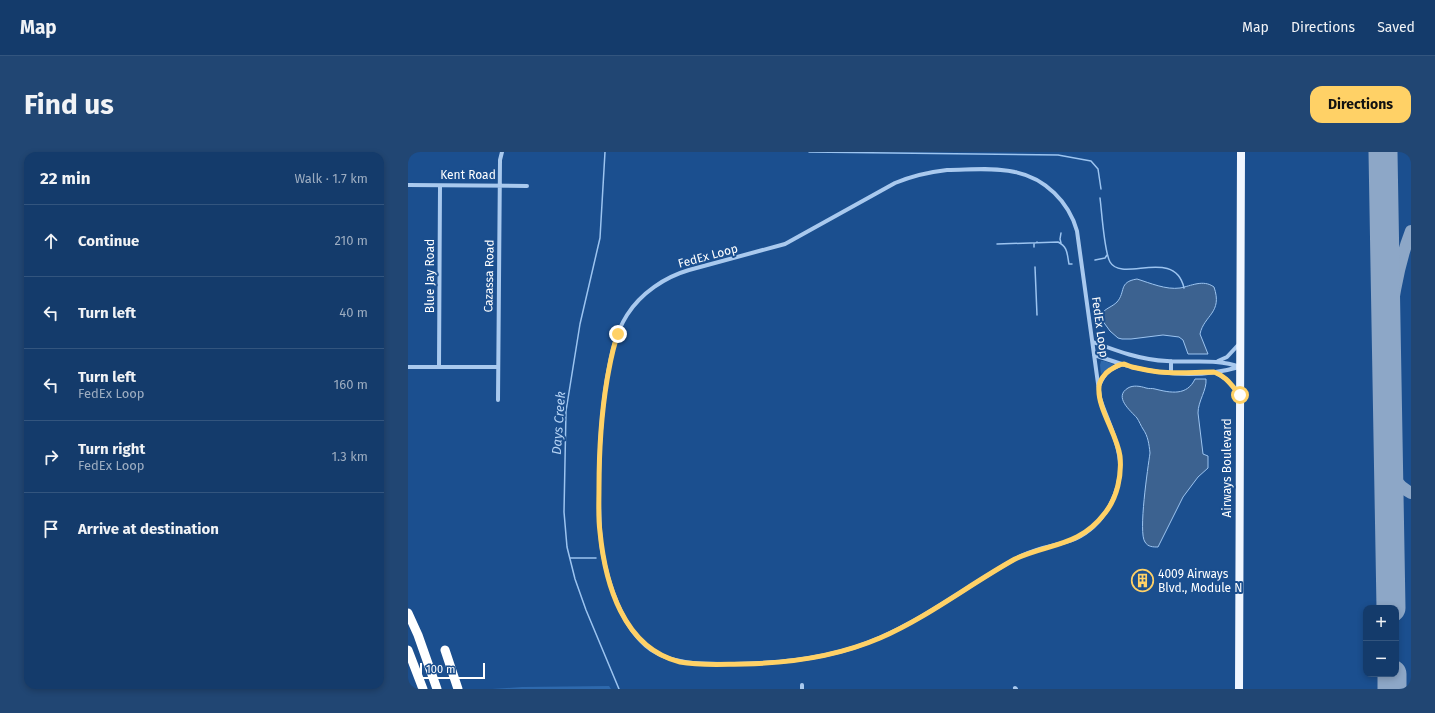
<!DOCTYPE html>
<meta charset="utf-8">
<style>
:root{--surface:#143b6b;--page:#214673;--text:#f1f3f6;--muted:#9dadc1;--line:#33557e;--accent:#ffd166}
body{margin:0;font-family:"Fira Sans",sans-serif;background:var(--page);color:var(--text)}
.controls{position:absolute;right:12px;bottom:12px;display:grid;overflow:hidden;border-radius:8px;box-shadow:0 2px 6px #0003}
.controls button{width:36px;height:36px;display:grid;place-items:center;padding:0;border:0;border-bottom:1px solid var(--line);background:var(--surface);color:var(--text);font:20px sans-serif}
.scale{position:absolute;left:12px;bottom:10px;width:65px;box-sizing:border-box;padding-left:4px;border:2px solid #fff;border-top:0;font-size:11px;line-height:14px;white-space:nowrap;color:#fff;-webkit-text-stroke:3px #1b4f8f;paint-order:stroke}
.stop{position:absolute;width:12px;height:12px;margin:-9px;border:3px solid #ffd166;border-radius:50%;background:#fff}
.stop.end{background:#ffd166;border-color:#fff;box-shadow:0 1px 4px #0008}
.list{margin:0;padding:0;list-style:none}
h2{display:flex;justify-content:space-between;align-items:center;height:52px;margin:0;padding:0 16px;font-size:17px}
h2 small{font-size:13px;font-weight:400;color:var(--muted)}
.list li{display:grid;grid-template-columns:26px 1fr auto;gap:12px;align-items:center;box-sizing:border-box;height:72px;padding:0 16px;border-top:1px solid var(--line)}
.list b{display:block;font-size:15px;white-space:nowrap}
.list p{margin:0;font-size:13px;white-space:nowrap;color:var(--muted)}
.list em{font-size:13px;font-style:normal;color:var(--muted)}
.icon{flex:none;width:22px;height:22px;fill:none;stroke:currentColor;stroke-width:2;stroke-linecap:round;stroke-linejoin:round}
.map{position:relative;flex:none;width:1003px;height:537px;overflow:hidden;border-radius:12px}
header{display:flex;align-items:center;gap:24px;box-sizing:border-box;height:56px;padding:0 20px;background:var(--surface);border-bottom:1px solid var(--line)}
header strong{font-size:19px}
nav{display:flex;gap:22px;margin-inline-start:auto;font-size:14px}
.intro{display:flex;align-items:center;justify-content:space-between;box-sizing:border-box;height:96px;padding:0 24px}
h1{margin:0;font-size:28px}
.button{padding:10px 18px;border-radius:12px;background:var(--accent);color:#111;font-size:14px;font-weight:700}
main{display:flex;gap:24px;padding:0 24px}
aside{flex:1;background:var(--surface);border-radius:12px;box-shadow:0 2px 6px #0003}
.map>svg:first-child{display:block}
.green{fill:#2e69ad}
.water{fill:#3c6290;stroke:#9cc4f0}
.lines{fill:none;stroke-linecap:round;stroke-linejoin:round}
.stream{stroke:#9cc4f0;stroke-width:1.5}
.taxiway{stroke:#8da7c7;stroke-width:12}
.runway{stroke:#8da7c7;stroke-width:29}
.street{stroke:#a9c9ee;stroke-width:4}
.primary{stroke:#f0f6ff;stroke-width:8}
.highway{stroke:#fff;stroke-width:9}
.route{stroke:#ffd166;stroke-width:5}
.labels{text-anchor:middle;stroke-width:4;stroke-linejoin:round;paint-order:stroke}
.street-label{font-size:12px;fill:#fff;stroke:#1b4f8f}
.poi-label{font-size:12px;fill:#fff;stroke:#1b4f8f;text-anchor:start}
.water-label{font-size:13px;font-style:italic;fill:#b5d3f5;stroke:#1b4f8f}
</style>
<header>
<strong>Map</strong>
<nav><a>Map</a><a>Directions</a><a>Saved</a></nav>
</header>
<div class="intro"><h1>Find us</h1><a class="button">Directions</a></div>
<main>
<aside>
<h2>22 min<small>Walk · 1.7 km</small></h2>
<ul class="list">
<li><svg class="icon" aria-label="ahead" viewBox="0 0 24 24"><path d="M12 20V5M6 11l6-6 6 6"/></svg><div><b>Continue</b></div><em>210 m</em></li>
<li><svg class="icon" aria-label="left" viewBox="0 0 24 24"><path d="M17 20v-9H6M10 6l-5 5 5 5"/></svg><div><b>Turn left</b></div><em>40 m</em></li>
<li><svg class="icon" aria-label="left" viewBox="0 0 24 24"><path d="M17 20v-9H6M10 6l-5 5 5 5"/></svg><div><b>Turn left</b><p>FedEx Loop</p></div><em>160 m</em></li>
<li><svg class="icon" aria-label="right" viewBox="0 0 24 24"><path d="M7 20v-9h11M14 6l5 5-5 5"/></svg><div><b>Turn right</b><p>FedEx Loop</p></div><em>1.3 km</em></li>
<li><svg class="icon" aria-label="arrive" viewBox="0 0 24 24"><path d="M6 21V4h12l-3 4 3 4H6"/></svg><div><b>Arrive at destination</b></div></li>
</ul>
</aside>
<div class="map">
<svg width="1003" height="537" viewBox="0 0 1003 537">
<rect width="100%" height="100%" fill="#1b4f8f"/>
<!-- green -->
<path class="green" d="M693 209H696L705 212V213L693 222 692 213Z
M201 534 203 537H84L114 535Z"/>
<!-- water -->
<path class="water" d="M729 127C742 131 758 138 772 136 783 134 795 127 806 135 815 161 796 163 792 182L800 202H780L775 188 771 185 755 183 723 187H714L710 186 702 179 694 168 693 162C698 156 704 155 709 150 718 140 710 130 729 127Z
M787 227H798C799 238 790 249 790 261L795 302 800 304V316L790 325 775 345 750 395C745 395 740 395 737 390 730 381 740 315 742 301 741 292 740 284 735 277 733 274 731 269 729 266 723 259 705 245 720 236 725 233 732 234 738 236 741 237 744 236 747 237 763 241 779 244 787 227Z"/>
<g class="lines">
<!-- stream -->
<path class="stream" d="M197 0 192 86 172 172 158 259 156 360 159 395 167 427 178 458 211 537
M401 0 650 3 683 9 690 17 693 37
M692 46C694 61 696 99 702 110 714 131 767 95 776 136
M653 81 652 87 653 91
M589 92 650 90C660 95 659 102 661 112H664
M626 95V92L629 90
M687 108 697 106 699 103
M627 115 629 163
M162 406H188"/>
<!-- taxiway -->
<path class="taxiway" d="M978 206C983 163 987 120 1003 79
M980 312C985 326 990 334 1003 341"/>
<!-- runway -->
<path class="runway" d="M975 0 983 456
M984 522V537"/>
<!-- street -->
<path class="street" d="M539 18C561 18 585 15 607 20 637 26 661 50 669 79L692 246C698 265 708 283 711 303 717 336 697 373 667 387 657 391 646 393 635 396 625 399 616 402 607 407 555 436 506 476 448 495 408 508 368 511 326 512 297 512 267 514 242 497 214 476 200 432 194 398 191 378 191 357 191 337 191 299 193 263 199 226 203 204 207 182 219 163 233 141 257 125 281 118L377 92 487 31C504 24 521 20 539 18Z
M0 33 119 34
M685 190C709 199 733 208 759 209 784 211 808 206 832 215
M686 203C699 207 712 212 724 215 758 223 797 225 831 215
M810 209 819 205 832 191
M31 214 32 34
M0 215H90
M763 220V209
M808 221 818 227 831 242
M691 234C697 220 701 217 715 212
M90 248 92 8 94 0
M394 533V537
M607 536 608 537"/>
<!-- primary -->
<path class="primary" d="M831 537 833 0"/>
<!-- highway -->
<path class="highway" d="M0 461 10 483 29 537
M0 498 15 537
M37 498 50 537"/>
</g>
<g class="lines">
<!-- route -->
<path class="route" d="M210 182C204 197 202 212 199 228 193 264 191 299 191 336 191 351 190 365 192 380 197 431 215 496 272 510 293 514 316 512 337 512 384 511 430 504 472 486 520 465 562 432 607 407 642 391 671 395 697 361 709 346 714 324 712 304 709 282 689 256 691 235 691 229 697 221 702 218 705 216 712 212 716 212 718 213 722 214 724 215 733 217 742 219 751 220 769 222 788 220 806 220 818 224 824 234 832 243"/>
</g>
<!-- icons -->
<defs>
<symbol id="building-ring" viewBox="-11 -11 22 22"><circle r="9.5" fill="#1b4f8f" stroke="#ffd166" stroke-width="1.5"/><path d="M-4-6H4V6H1V3H-1V6H-4ZM-2.5-4.3h1.7v1.8h-1.7ZM.8-4.3h1.7v1.8H.8ZM-2.5-1h1.7V.8h-1.7ZM.8-1h1.7V.8H.8Z" fill="#ffd166"/></symbol>
</defs>
<g fill-rule="evenodd">
<use href="#building-ring" x="722" y="416" width="25" height="25"/>
</g>
<g class="labels">
<!-- street labels -->
<g class="street-label">
<text x="60" y="27">Kent Road</text>
<text transform="translate(300 104) rotate(-15)" y="4">FedEx Loop</text>
<text transform="translate(22 124) rotate(-90)" y="4">Blue Jay Road</text>
<text transform="translate(81 124) rotate(-89)" y="4">Cazassa Road</text>
<text transform="translate(692 175) rotate(82)" y="4">FedEx Loop</text>
<text transform="translate(819 316) rotate(-90)" y="4">Airways Boulevard</text>
</g>
<!-- poi labels -->
<g class="poi-label">
<text x="750" y="426">4009 Airways<tspan x="750" dy="14">Blvd., Module N</tspan></text>
</g>
<!-- water labels -->
<g class="water-label">
<text transform="translate(150 271) rotate(-86)" y="5">Days Creek</text>
</g>
</g>
</svg>
<div class="controls">
<button>+</button>
<button>−</button>
</div>
<div class="scale">100 m</div>
<div class="stop" style="left:832px;top:243px"></div>
<div class="stop end" style="left:210px;top:182px"></div>
</div>
</main>
